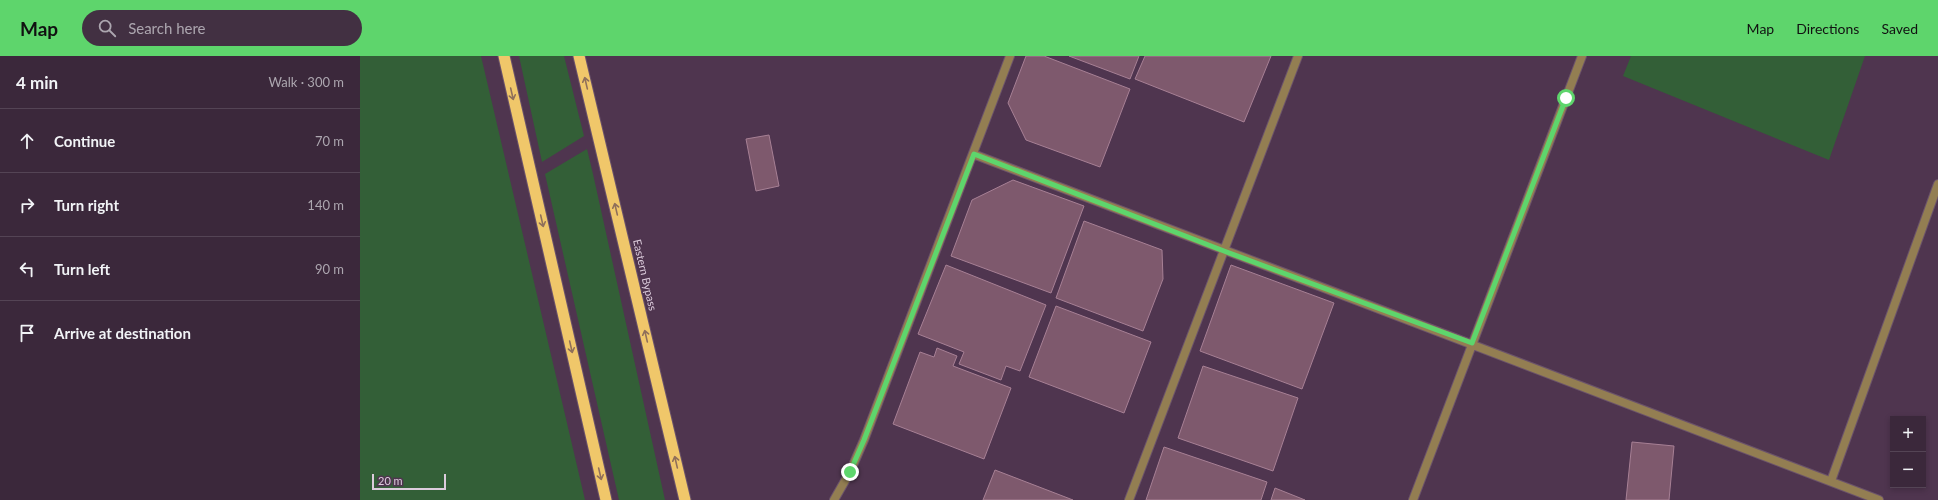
<!DOCTYPE html>
<meta charset="utf-8">
<style>
:root{--surface:#3b283b;--page:#423042;--text:#f1f3f6;--muted:#aca6af;--line:#544455;--accent:#5ed56c}
body{margin:0;font-family:Lato,sans-serif;background:var(--page);color:var(--text)}
.controls{position:absolute;right:12px;bottom:12px;display:grid;overflow:hidden;border-radius:0px;box-shadow:0 2px 6px #0003}
.controls button{width:36px;height:36px;display:grid;place-items:center;padding:0;border:0;border-bottom:1px solid var(--line);background:var(--surface);color:var(--text);font:20px sans-serif}
.scale{position:absolute;left:12px;bottom:10px;width:74px;box-sizing:border-box;padding-left:4px;border:2px solid #dcccdc;border-top:0;font-size:11px;line-height:14px;white-space:nowrap;color:#dcccdc;-webkit-text-stroke:3px #4f354f;paint-order:stroke}
.stop{position:absolute;width:12px;height:12px;margin:-9px;border:3px solid #5ed56c;border-radius:50%;background:#fff}
.stop.end{background:#5ed56c;border-color:#fff;box-shadow:0 1px 4px #0008}
.list{margin:0;padding:0;list-style:none}
h2{display:flex;justify-content:space-between;align-items:center;height:52px;margin:0;padding:0 16px;font-size:17px}
h2 small{font-size:13px;font-weight:400;color:var(--muted)}
.list li{display:grid;grid-template-columns:26px 1fr auto;gap:12px;align-items:center;box-sizing:border-box;height:64px;padding:0 16px;border-top:1px solid var(--line)}
.list b{display:block;font-size:15px;white-space:nowrap}
.list em{font-size:13px;font-style:normal;color:var(--muted)}
.icon{flex:none;width:22px;height:22px;fill:none;stroke:currentColor;stroke-width:2;stroke-linecap:round;stroke-linejoin:round}
.map{position:relative;flex:none;width:1578px;height:444px;overflow:hidden}
header{display:flex;align-items:center;gap:24px;box-sizing:border-box;height:56px;padding:0 20px;background:var(--accent);color:#111}
header strong{font-size:19px}
nav{display:flex;gap:22px;margin-inline-start:auto;font-size:14px}
.search{width:280px;height:36px;background:var(--page);display:flex;align-items:center;gap:10px;box-sizing:border-box;padding:0 14px;border-radius:22px;color:var(--muted);font-size:15px}
main{display:flex}
aside{flex:1;background:var(--surface)}
.map>svg:first-child{display:block}
.green{fill:#335f37}
.building{fill:#7e596d;stroke:#a78095}
.lines{fill:none;stroke-linecap:round;stroke-linejoin:round}
.minor-casing{stroke:#6b536b;stroke-width:10}
.trunk-casing{stroke:#6b536b;stroke-width:13}
.minor{stroke:#937e52;stroke-width:8}
.trunk{stroke:#f0c76a;stroke-width:11}
.oneway{stroke:#8f6f5a}
.route{stroke:#5ed56c;stroke-width:5}
.labels{text-anchor:middle;stroke-width:3;stroke-linejoin:round;paint-order:stroke}
.street-label{font-size:11px;fill:#dcccdc;stroke:#4f354f}
</style>
<header>
<strong>Map</strong>
<div class="search"><svg class="icon" aria-label="search" viewBox="0 0 24 24"><circle cx="10" cy="10" r="6"/><path d="M15 15l6 6"/></svg>Search here</div>
<nav><a>Map</a><a>Directions</a><a>Saved</a></nav>
</header>
<main>
<aside>
<h2>4 min<small>Walk · 300 m</small></h2>
<ul class="list">
<li><svg class="icon" aria-label="ahead" viewBox="0 0 24 24"><path d="M12 20V5M6 11l6-6 6 6"/></svg><div><b>Continue</b></div><em>70 m</em></li>
<li><svg class="icon" aria-label="right" viewBox="0 0 24 24"><path d="M7 20v-9h11M14 6l5 5-5 5"/></svg><div><b>Turn right</b></div><em>140 m</em></li>
<li><svg class="icon" aria-label="left" viewBox="0 0 24 24"><path d="M17 20v-9H6M10 6l-5 5 5 5"/></svg><div><b>Turn left</b></div><em>90 m</em></li>
<li><svg class="icon" aria-label="arrive" viewBox="0 0 24 24"><path d="M6 21V4h12l-3 4 3 4H6"/></svg><div><b>Arrive at destination</b></div></li>
</ul>
</aside>
<div class="map">
<svg width="1578" height="444" viewBox="0 0 1578 444">
<rect width="100%" height="100%" fill="#4f354f"/>
<!-- green -->
<path class="green" d="M0 0H121L225 444H0Z
M159 0H204L224 80 182 106Z
M1271 0H1505L1469 104 1263 20Z
M227 93 233 118 305 444H259L185 118Z"/>
<!-- building -->
<path class="building" d="M666 0H684L770 33 740 111 666 84 648 47Z
M709 0H779L770 23Z
M785 0H911L884 66 775 23Z
M409 79 419 130 396 135 386 83Z
M653 124 724 150 691 237 591 200 612 144Z
M724 165 802 194 803 223 783 275 696 242Z
M586 209 686 249 660 315 646 310 641 324 599 308 604 296 558 278Z
M871 209 974 247 942 333 840 295Z
M696 250 791 286 764 357 669 321Z
M577 292 597 300 593 310 651 332 624 403 533 368 560 296 574 301Z
M843 310 938 342 913 415 818 382Z
M1272 386 1314 390 1309 444H1266Z
M804 391 907 426 901 444H786Z
M635 414 713 444H623Z
M915 432 945 444H911Z"/>
<g class="lines">
<defs>
<path id="minor" d="M613 98 1519 444
M1471 425 1578 128
M474 444 490 416 504 384 650 0
M769 444 938 0
M1053 444 1222 0"/>
<path id="trunk" d="M144 0 246 444
M219 0 325 444"/>
</defs>
<!-- minor casing -->
<use href="#minor" class="minor-casing"/>
<!-- trunk casing -->
<use href="#trunk" class="trunk-casing"/>
<!-- minor -->
<use href="#minor" class="minor"/>
<!-- trunk -->
<use href="#trunk" class="trunk"/>
</g>
<!-- one-way arrows -->
<defs><path id="oneway-shaft" d="M-6 0H5M1.5-3L5.5 0L1.5 3" fill="none" stroke-width="1.6" stroke-linecap="round" stroke-linejoin="round"/></defs>
<g class="oneway">
<use href="#oneway-shaft" transform="translate(226 27) rotate(-103)"/>
<use href="#oneway-shaft" transform="translate(152 38) rotate(77)"/>
<use href="#oneway-shaft" transform="translate(256 153) rotate(-103)"/>
<use href="#oneway-shaft" transform="translate(182 165) rotate(77)"/>
<use href="#oneway-shaft" transform="translate(286 280) rotate(-103)"/>
<use href="#oneway-shaft" transform="translate(211 291) rotate(77)"/>
<use href="#oneway-shaft" transform="translate(316 406) rotate(-103)"/>
<use href="#oneway-shaft" transform="translate(240 418) rotate(77)"/>
</g>
<g class="lines">
<!-- route -->
<path class="route" d="M490 416 504 384 614 98 864 195 1112 287 1206 42"/>
</g>
<g class="labels">
<!-- street labels -->
<g class="street-label">
<text transform="translate(285 219) rotate(77)" y="4">Eastern Bypass</text>
</g>
</g>
</svg>
<div class="controls">
<button>+</button>
<button>−</button>
</div>
<div class="scale">20 m</div>
<div class="stop" style="left:1206px;top:42px"></div>
<div class="stop end" style="left:490px;top:416px"></div>
</div>
</main>
